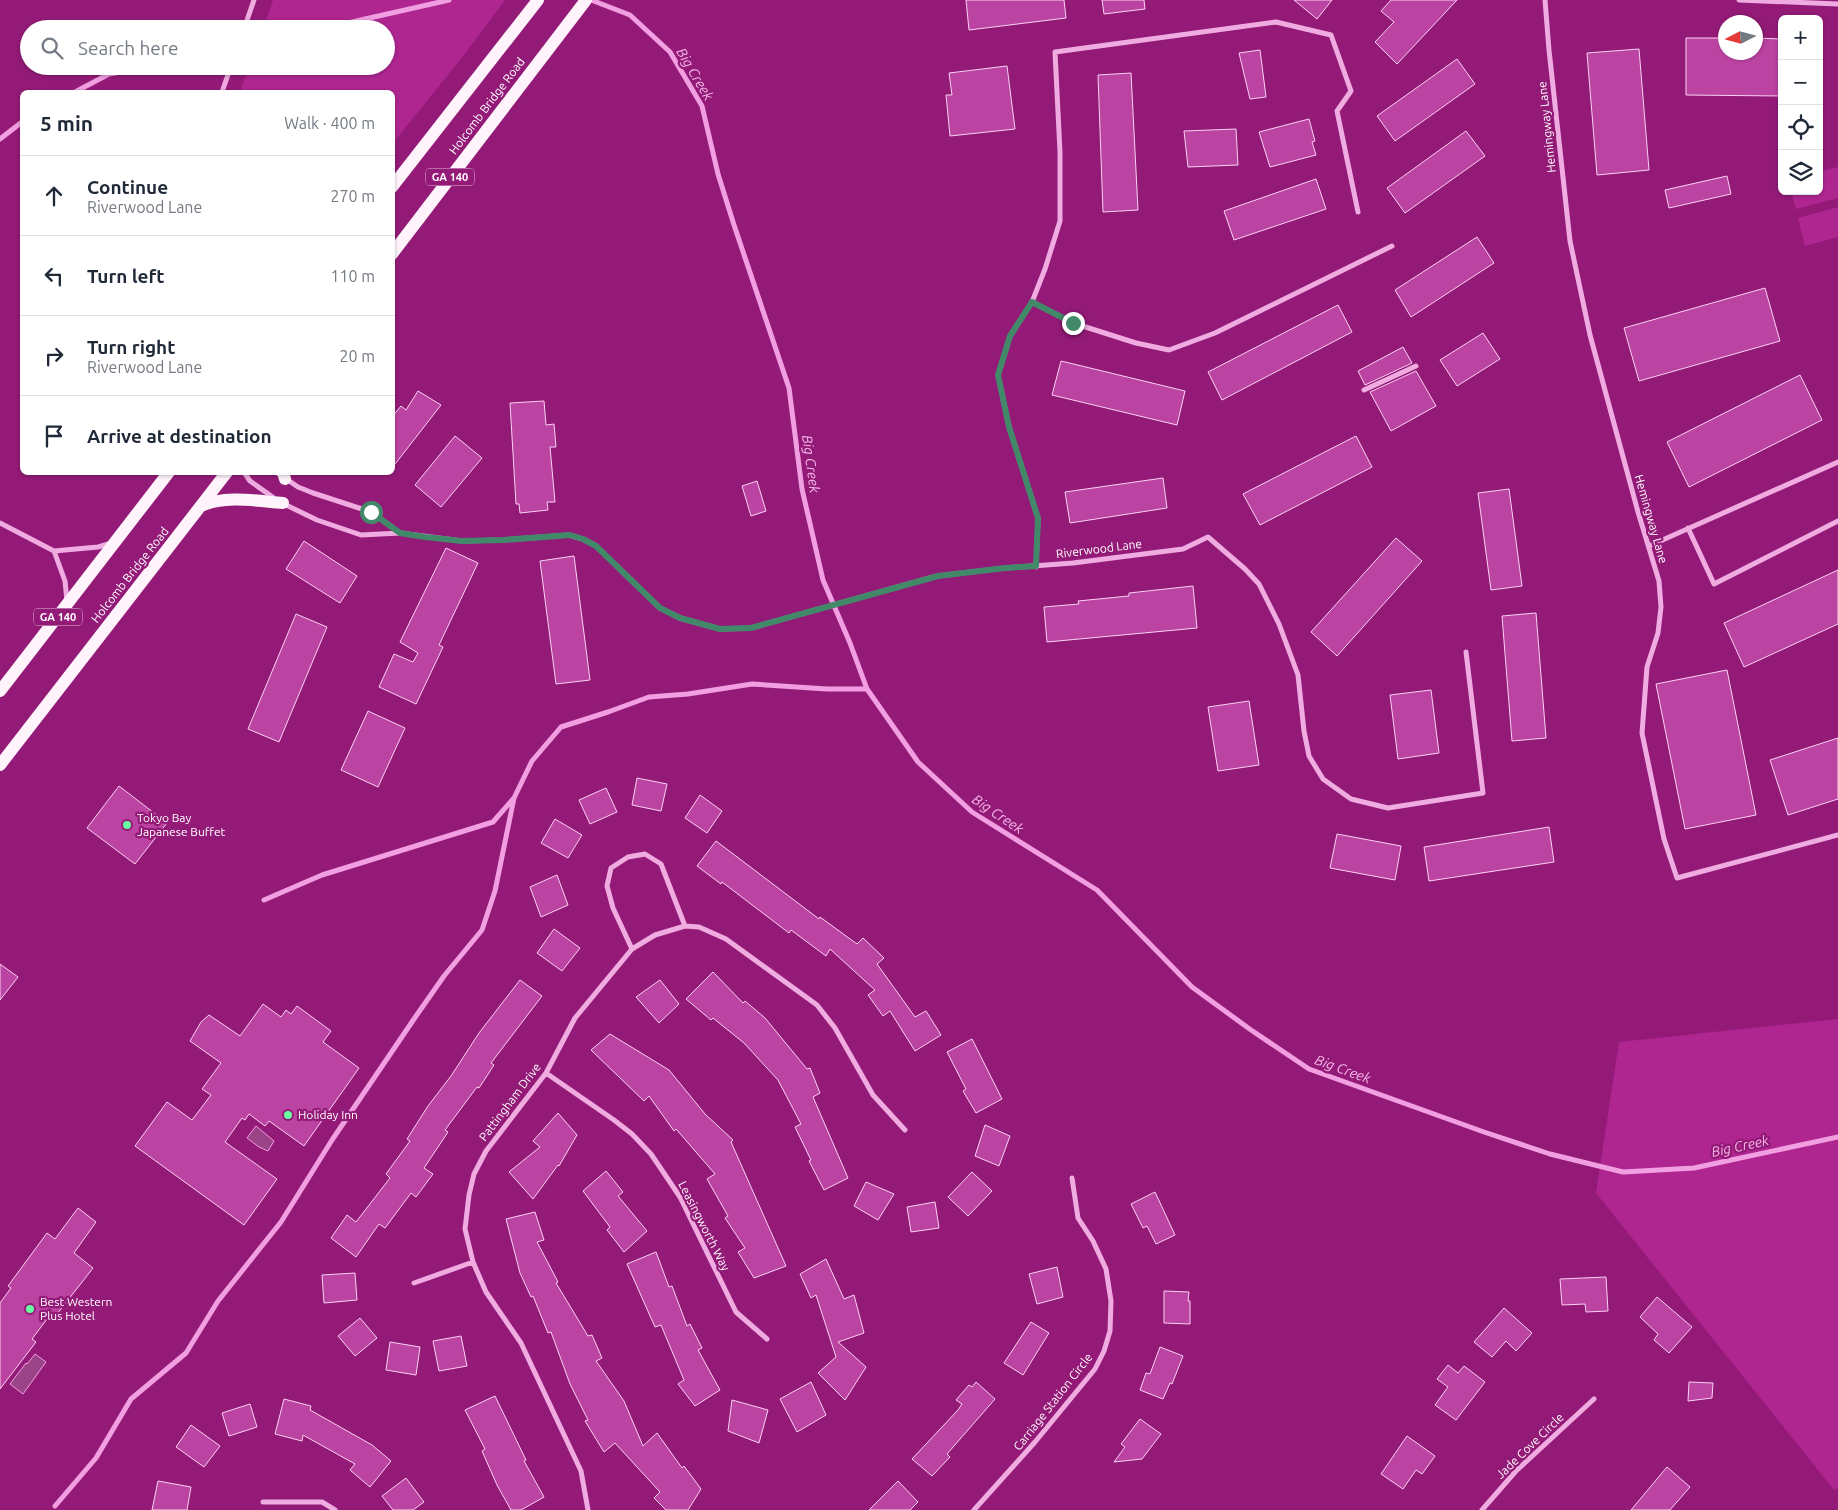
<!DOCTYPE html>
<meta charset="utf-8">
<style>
:root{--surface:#fff;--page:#f2f2f3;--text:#1f2937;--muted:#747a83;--line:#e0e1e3}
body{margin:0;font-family:Ubuntu,sans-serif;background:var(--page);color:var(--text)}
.controls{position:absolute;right:15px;top:15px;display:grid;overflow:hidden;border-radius:8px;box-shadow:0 1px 4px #0004}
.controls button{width:45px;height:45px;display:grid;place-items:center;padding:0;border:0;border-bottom:1px solid var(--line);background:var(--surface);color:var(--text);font:25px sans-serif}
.compass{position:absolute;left:1718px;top:15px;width:45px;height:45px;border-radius:50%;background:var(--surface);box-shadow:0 1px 4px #0004;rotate:264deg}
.stop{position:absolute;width:15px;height:15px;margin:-11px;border:4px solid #418968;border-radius:50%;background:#fff}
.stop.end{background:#418968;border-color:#fff;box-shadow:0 1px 5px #0008}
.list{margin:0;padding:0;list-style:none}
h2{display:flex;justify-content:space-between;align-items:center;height:65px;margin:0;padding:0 20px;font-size:21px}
h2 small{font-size:16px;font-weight:400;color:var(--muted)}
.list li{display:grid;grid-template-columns:32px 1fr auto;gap:15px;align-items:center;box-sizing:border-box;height:80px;padding:0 20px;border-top:1px solid var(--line)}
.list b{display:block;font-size:19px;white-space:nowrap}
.list p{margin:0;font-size:16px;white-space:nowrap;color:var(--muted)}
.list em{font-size:16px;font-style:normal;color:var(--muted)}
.icon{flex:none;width:28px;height:28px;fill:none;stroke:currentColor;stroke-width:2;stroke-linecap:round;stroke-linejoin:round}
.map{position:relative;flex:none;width:1838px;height:1510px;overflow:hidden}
.search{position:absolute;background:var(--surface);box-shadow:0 1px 4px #0004;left:20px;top:20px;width:375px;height:55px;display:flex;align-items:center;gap:12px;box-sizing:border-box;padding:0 18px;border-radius:28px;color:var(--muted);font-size:19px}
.panel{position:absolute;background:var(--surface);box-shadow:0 1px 4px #0004;left:20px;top:90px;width:375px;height:385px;border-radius:8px}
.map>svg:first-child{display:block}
.green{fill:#af2691}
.water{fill:#9a4386;stroke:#f29fe1}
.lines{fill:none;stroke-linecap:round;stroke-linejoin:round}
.stream{stroke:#f29fe1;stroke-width:5}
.building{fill:#bb43a1;stroke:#fbd2f2}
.street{stroke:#f0ace1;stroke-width:5}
.primary{stroke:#fff4fc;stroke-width:12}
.route{stroke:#418968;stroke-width:6}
.poi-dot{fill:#6affa3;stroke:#941a78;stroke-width:2}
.labels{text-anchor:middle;stroke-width:4.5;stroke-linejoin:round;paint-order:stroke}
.shield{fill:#941a78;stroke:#dfbad6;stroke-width:1}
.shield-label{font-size:11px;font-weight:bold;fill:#fff}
.street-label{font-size:12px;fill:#fff;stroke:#941a78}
.poi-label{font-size:12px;fill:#fff;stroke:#941a78;text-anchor:start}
.water-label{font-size:14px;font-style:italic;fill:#f6b8e9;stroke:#941a78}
</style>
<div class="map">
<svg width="1838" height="1510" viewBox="0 0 1838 1510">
<rect width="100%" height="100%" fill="#941a78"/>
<!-- green -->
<path class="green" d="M273 0H505L464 55 393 143 392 92H240L249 66H386V29H263Z
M1838 167V198L1796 209 1791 191H1819V172Z
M1838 207V237L1805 246 1798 218Z
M1838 1019V1488L1834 1490 1596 1193 1619 1042Z"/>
<!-- water -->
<path class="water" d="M256 1126 274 1141 268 1151 259 1147 247 1138Z
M35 1354 46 1362 23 1394 10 1384 26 1363 27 1364Z"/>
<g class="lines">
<!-- stream -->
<path class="stream" d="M591 0 630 15 670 52 702 106 718 174 734 225 789 388 802 489 823 580 850 643 867 689 918 762 972 812 1097 890 1192 987 1251 1030 1309 1069 1484 1132 1550 1154 1623 1172 1694 1168 1838 1137
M321 29 449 0
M75 92 109 74 158 66
M0 139 22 122
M264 900 322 875 493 822 514 798
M55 1506 96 1458 131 1399 186 1353 218 1301 281 1222 332 1140 414 1019 444 976 482 930 495 891 514 798 532 761 561 727 608 712 649 697 688 694 752 684 827 689H867"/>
</g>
<!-- building -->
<path class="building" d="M966 0H1064L1066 18 969 30Z
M1102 0H1144L1145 9 1104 14Z
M1294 0H1332L1317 19Z
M1391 0H1457L1397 64 1375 42 1394 22 1381 11Z
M1686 38H1726V52H1756V38L1782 39V96L1686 95Z
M1639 49 1649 170 1597 175 1587 53Z
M1260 50 1266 97 1250 99 1239 53Z
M1457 59 1475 84 1395 141 1377 116Z
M1007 66 1015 129 950 136 946 95H952L949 73Z
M1131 73 1138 210 1103 212 1098 75Z
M1309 119 1315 141 1312 142 1316 155 1270 167 1259 132Z
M1236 129 1238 165 1188 167 1184 131Z
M1466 131 1485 156 1405 213 1387 188Z
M1727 176 1731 194 1669 208 1665 190Z
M1316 179 1326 209 1234 240 1224 211Z
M1477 237 1494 263 1411 317 1395 290Z
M1765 288 1780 341 1639 381 1624 328Z
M1338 305 1352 332 1222 400 1208 372Z
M1483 333 1500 359 1457 386 1440 360Z
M1403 347 1412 363 1365 385 1358 371Z
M1061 361 1185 391 1177 425 1052 395Z
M1416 371 1436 406 1391 431 1370 392Z
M1800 375 1822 420 1689 487 1667 442Z
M418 391 441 405 392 468V417L401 406 406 410Z
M544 401 546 425 554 424 556 447H550L555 502H547L548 510 520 513 519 504H516L510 403Z
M455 436 482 458 441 507 415 485Z
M1356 436 1372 467 1260 525 1243 494Z
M1163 478 1167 508 1070 523 1065 492Z
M757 481 766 511 751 516 742 486Z
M1509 489 1522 586 1491 590 1478 493Z
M1396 538 1422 561 1337 656 1311 632Z
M304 541 357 576 340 603 286 569Z
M446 548 478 563 439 645 443 647 416 704 379 687 394 654 413 662 418 653 400 642Z
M574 556 590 680 556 684 540 561Z
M1838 570V624L1744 667 1724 623Z
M1193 586 1197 628 1047 642 1044 607 1079 604 1078 601 1129 596V593Z
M1536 613 1546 738 1512 741 1502 616Z
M296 614 327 627 279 742 248 729Z
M1727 670 1756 815 1685 829 1656 684Z
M1431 690 1439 753 1398 759 1390 695Z
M1249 701 1259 765 1218 771 1208 707Z
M368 711 405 728 378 787 341 770Z
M1838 738V799L1788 815 1770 760Z
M637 778 667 784 661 811 632 805Z
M119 786 167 823 135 864 87 828Z
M606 788 617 812 590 824 579 800Z
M700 795 722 811 707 833 685 818Z
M555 819 582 835 568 858 541 843Z
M1549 827 1554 862 1429 881 1424 847Z
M1337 834 1401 846 1395 880 1330 868Z
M716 841 819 919 820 917 857 944 863 938 884 958 877 964 915 1017 926 1011 941 1035 915 1051 890 1011 883 1016 868 995 875 990 830 949 826 956 791 930 789 933 722 882 721 884 697 866Z
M557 875 568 905 541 917 530 887Z
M554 929 580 948 562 971 537 953Z
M0 964 18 977 0 1000Z
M713 972 743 1003 745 1001 765 1018 807 1069 810 1068 820 1093 813 1097 848 1178 824 1190 809 1161 811 1160 795 1127 801 1124 778 1080 744 1043 713 1018 711 1020 686 999Z
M520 980 542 996 491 1063 494 1065 479 1088 477 1087 445 1130 448 1132 424 1168 433 1174 416 1197 411 1193 385 1228 379 1224 356 1257 331 1238 347 1215 356 1222 390 1178 386 1174 410 1141 407 1139 428 1106 451 1076 479 1033Z
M660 980 679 1004 659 1023 636 997Z
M263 1004 281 1017 286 1010 291 1014 297 1006 331 1031 323 1042 359 1068 304 1146 269 1121 265 1126 249 1114 245 1120 242 1118 225 1142 277 1179 244 1225 135 1146 167 1102 192 1120 211 1095 202 1089 221 1063 190 1041 201 1022 209 1015 240 1036Z
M610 1034 669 1070 705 1114 733 1140 731 1142 786 1266 754 1278 738 1252 745 1248 725 1218 728 1216 707 1179 715 1174 676 1129 674 1131 649 1096 644 1101 591 1050Z
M972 1039 1002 1099 976 1113 963 1091 966 1089 947 1052Z
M558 1113 577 1135 559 1166 558 1165 533 1199 509 1172 540 1147 533 1141Z
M985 1125 1010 1136 999 1166 975 1156Z
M606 1171 623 1192 618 1196 647 1231 624 1252 607 1230 610 1227 583 1191Z
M972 1172 992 1191 968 1216 948 1197Z
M866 1182 894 1194 878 1220 854 1206Z
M1155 1192 1175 1235 1156 1244 1147 1226 1143 1228 1131 1204Z
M935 1202 939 1228 911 1232 907 1207Z
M78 1208 96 1222 74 1253 93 1268 54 1318 50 1315 32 1339 36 1342 0 1389V1303L11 1288 8 1286 47 1233 55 1239Z
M535 1212 544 1240 537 1242 558 1282 556 1283 588 1336 592 1335 602 1358 596 1361 624 1401 643 1446 657 1433 682 1468 684 1466 701 1489 688 1510H666L654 1498 660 1492 615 1443 604 1452 585 1421 588 1420 570 1384 551 1332 548 1333 533 1296 531 1297 520 1273 506 1219Z
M656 1252 669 1287 672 1286 687 1326 690 1324 702 1348 698 1350 720 1390 695 1406 678 1384 684 1380 661 1325 655 1327 627 1264Z
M826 1259 844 1299 854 1295 864 1333 838 1342 866 1367 845 1400 818 1373 836 1357 816 1295 811 1298 800 1274Z
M1057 1267 1063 1297 1037 1304 1029 1274Z
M355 1273 357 1300 324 1303 322 1275Z
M1606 1277 1608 1311 1586 1312 1585 1304 1562 1305 1560 1279Z
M1164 1291 1189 1292 1188 1301H1190V1324L1164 1323Z
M1657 1297 1692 1327 1669 1353 1654 1340 1658 1334 1640 1317Z
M1504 1308 1532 1333 1516 1351 1506 1341 1492 1357 1474 1342Z
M360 1318 377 1338 355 1356 338 1336Z
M1031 1322 1049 1333 1023 1375 1004 1363Z
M461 1336 467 1366 439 1371 433 1341Z
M390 1342 420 1347 416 1375 386 1370Z
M1160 1347 1183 1356 1172 1384 1170 1383 1163 1399 1140 1390 1146 1373 1150 1374Z
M1448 1365 1458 1373 1464 1366 1485 1382 1456 1420 1435 1405 1448 1387 1437 1379Z
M811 1382 826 1415 797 1432 780 1399Z
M976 1382 995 1399 947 1454 950 1457 932 1476 912 1459 958 1410 962 1404 956 1400 969 1385 972 1387Z
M1689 1382 1713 1383 1712 1398 1688 1401Z
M495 1396 526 1460 524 1461 544 1497 521 1510H511L497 1485 482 1451 485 1449 465 1410Z
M284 1399 311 1406 310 1410 372 1445 391 1461 370 1487 350 1470 355 1464 303 1435 302 1441 275 1434Z
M732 1400 768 1410 759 1443 728 1431Z
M250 1404 257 1427 229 1436 222 1413Z
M1140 1419 1161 1434 1142 1459 1114 1462 1125 1447 1121 1444Z
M191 1425 220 1446 204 1467 176 1447Z
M1407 1436 1435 1456 1422 1474 1416 1470 1403 1489 1381 1474Z
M1667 1467 1690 1487 1670 1510H1631Z
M406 1478 424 1502 413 1510H393L382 1496Z
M158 1481 191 1487 187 1510H152Z
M898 1481 918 1502 910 1510H869Z"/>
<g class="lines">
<!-- street -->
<path class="street" d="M1545 0 1549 50 1570 241 1590 335 1638 512 1659 581 1661 607 1658 633 1647 667 1642 733 1664 839 1677 878 1838 835
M1739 0 1838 4
M244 29 254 0
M222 92 231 66
M1032 302 1073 323 1136 343 1169 350 1215 333 1392 246
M1364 390 1416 366
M244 472 250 481 274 498
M276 472 298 487 313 493 371 512 400 533
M284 504 317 520 361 535 400 533 462 541 503 540 569 535 583 539 596 546 660 608 680 618 720 629 751 628 937 576 1005 568 1073 563 1183 549 1208 537 1245 569 1259 584 1279 624 1298 675 1304 731 1309 756 1323 779 1351 799 1388 808 1483 793 1466 652
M0 523 54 551 98 547 112 543
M1688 528 1714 584 1838 521
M1649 546 1838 462
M54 551 65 581 67 601
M1036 567 1038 518 1009 427 998 375 1010 336 1032 302 1045 269 1060 221V152L1055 52 1276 22 1331 35 1351 91 1337 111 1358 212
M632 949 613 908 607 886 611 868 628 857 645 854 661 864 685 926
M546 1073 614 1120 632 1134 651 1154 680 1197 736 1312 767 1339
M414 1283 473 1262
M263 1502H322L335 1510
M588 1510 581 1471 521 1343 486 1292 473 1262 465 1229 469 1195 474 1174 486 1151 546 1073 575 1018 632 949 655 935 685 926 699 927 726 939 817 1005 835 1028 873 1095 905 1130
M974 1510 1035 1442 1095 1369 1104 1351 1110 1331 1111 1301 1106 1269 1093 1241 1078 1218 1072 1178
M1482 1510 1516 1471 1594 1399"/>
<!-- primary -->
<path class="primary" d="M392 187 538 0
M392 254 586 0
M283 472 285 479
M201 506C226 495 257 501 283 503
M0 691 169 472
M0 765 227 472"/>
</g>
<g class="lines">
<!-- route -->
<path class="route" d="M371 512 400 533 425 537 462 541 503 540 570 535 583 539 596 546 660 608 680 618 720 629 751 628 938 576 1005 568 1036 566 1038 518 1009 427 998 375 1010 336 1032 302 1073 323"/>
</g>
<!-- markers -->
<g class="poi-dot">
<circle cx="127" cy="825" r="5"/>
<circle cx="288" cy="1115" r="5"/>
<circle cx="30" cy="1309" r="5"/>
</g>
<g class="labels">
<!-- shield labels -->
<g class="shield">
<rect x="426" y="168.5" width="48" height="17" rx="4"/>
<rect x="34" y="608.5" width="48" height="17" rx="4"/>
</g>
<g class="shield-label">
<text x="450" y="181">GA 140</text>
<text x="58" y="621">GA 140</text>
</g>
<!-- street labels -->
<g class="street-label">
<text transform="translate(487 106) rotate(-53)" y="4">Holcomb Bridge Road</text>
<text transform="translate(1547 127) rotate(-96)" y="4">Hemingway Lane</text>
<text transform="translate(1651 519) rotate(74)" y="4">Hemingway Lane</text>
<text transform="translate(1099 549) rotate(-7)" y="4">Riverwood Lane</text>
<text transform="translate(130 575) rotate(-52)" y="4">Holcomb Bridge Road</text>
<text transform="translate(510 1102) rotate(-53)" y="4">Pattingham Drive</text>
<text transform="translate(704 1226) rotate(63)" y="4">Leasingworth Way</text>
<text transform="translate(1053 1402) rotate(-52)" y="4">Carriage Station Circle</text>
<text transform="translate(1530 1446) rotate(-44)" y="4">Jade Cove Circle</text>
</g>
<!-- poi labels -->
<g class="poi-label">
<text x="137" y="822">Tokyo Bay<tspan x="137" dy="14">Japanese Buffet</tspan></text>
<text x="298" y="1119">Holiday Inn</text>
<text x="40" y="1306">Best Western<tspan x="40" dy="14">Plus Hotel</tspan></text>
</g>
<!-- water labels -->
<g class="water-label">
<text transform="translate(695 74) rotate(59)" y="5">Big Creek</text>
<text transform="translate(811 464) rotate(82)" y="5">Big Creek</text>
<text transform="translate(998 814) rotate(34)" y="5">Big Creek</text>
<text transform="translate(1343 1069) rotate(20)" y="5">Big Creek</text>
<text transform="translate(1740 1146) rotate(-12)" y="5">Big Creek</text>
</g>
</g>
</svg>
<div class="controls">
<button>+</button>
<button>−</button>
<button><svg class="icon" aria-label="locate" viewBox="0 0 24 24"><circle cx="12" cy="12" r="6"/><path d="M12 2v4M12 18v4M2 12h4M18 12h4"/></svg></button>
<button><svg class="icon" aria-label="layers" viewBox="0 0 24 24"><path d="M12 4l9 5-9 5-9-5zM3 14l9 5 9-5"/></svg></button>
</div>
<svg class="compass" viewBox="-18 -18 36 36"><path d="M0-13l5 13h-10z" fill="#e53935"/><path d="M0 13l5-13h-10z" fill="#747a83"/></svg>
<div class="stop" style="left:371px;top:512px"></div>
<div class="stop end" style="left:1073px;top:323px"></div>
<div class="search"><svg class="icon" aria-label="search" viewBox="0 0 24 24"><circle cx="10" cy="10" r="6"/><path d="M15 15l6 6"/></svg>Search here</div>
<section class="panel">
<h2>5 min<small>Walk · 400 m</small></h2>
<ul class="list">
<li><svg class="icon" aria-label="ahead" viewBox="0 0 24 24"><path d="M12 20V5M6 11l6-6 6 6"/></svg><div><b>Continue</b><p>Riverwood Lane</p></div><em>270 m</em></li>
<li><svg class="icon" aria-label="left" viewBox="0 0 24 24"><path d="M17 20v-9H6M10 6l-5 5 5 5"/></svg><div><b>Turn left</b></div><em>110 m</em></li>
<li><svg class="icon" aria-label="right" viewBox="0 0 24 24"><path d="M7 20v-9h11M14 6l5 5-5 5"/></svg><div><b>Turn right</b><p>Riverwood Lane</p></div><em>20 m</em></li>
<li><svg class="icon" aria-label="arrive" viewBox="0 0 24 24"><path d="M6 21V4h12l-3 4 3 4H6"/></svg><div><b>Arrive at destination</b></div></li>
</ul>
</section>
</div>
